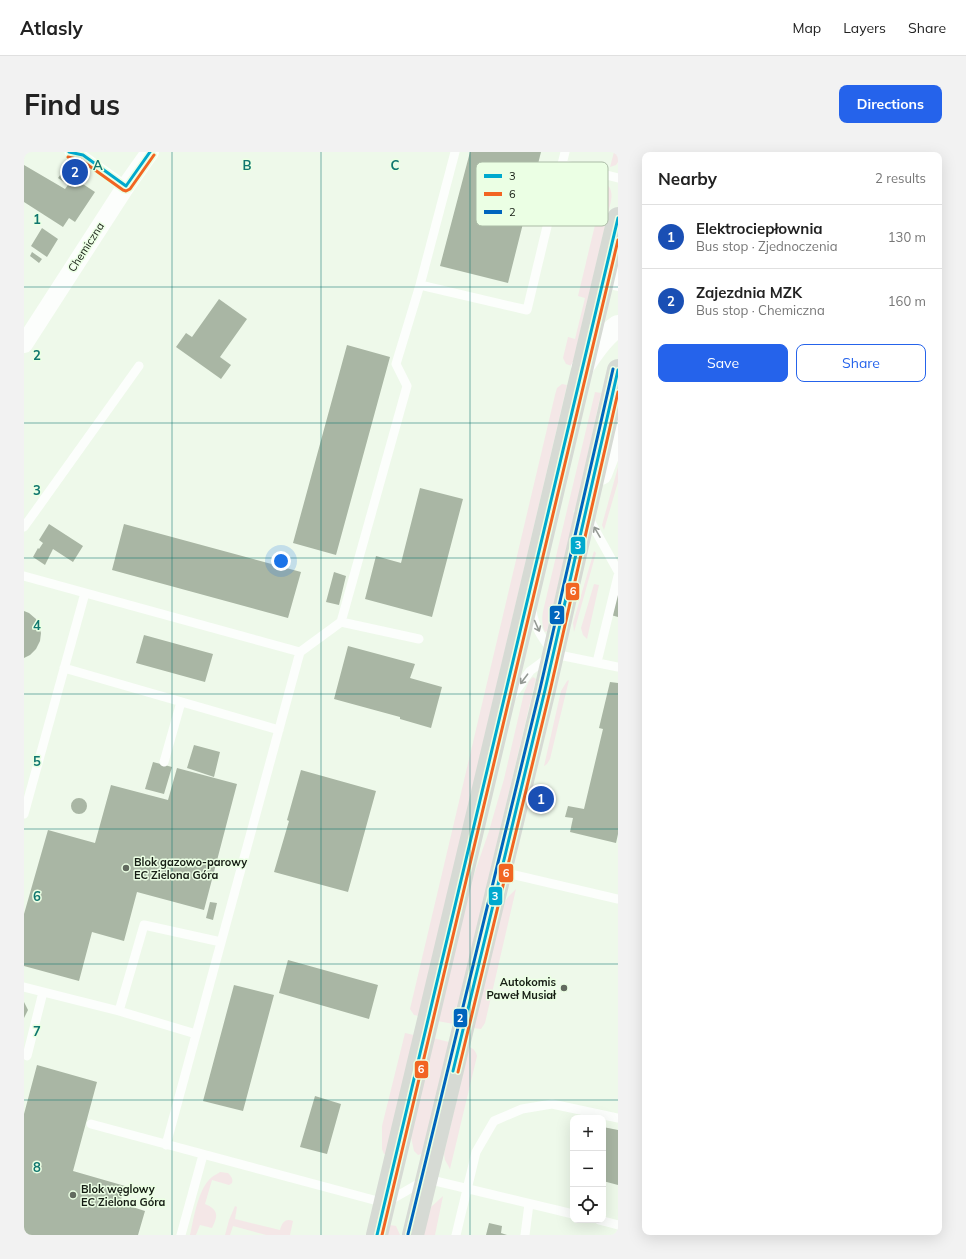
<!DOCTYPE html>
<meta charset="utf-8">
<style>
:root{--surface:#fff;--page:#f2f2f2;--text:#222;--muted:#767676;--line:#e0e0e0;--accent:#2563eb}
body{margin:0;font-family:Mulish,sans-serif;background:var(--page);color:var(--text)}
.controls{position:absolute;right:12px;bottom:12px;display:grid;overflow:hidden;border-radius:8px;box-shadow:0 4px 16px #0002}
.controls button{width:36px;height:36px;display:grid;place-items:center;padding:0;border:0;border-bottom:1px solid var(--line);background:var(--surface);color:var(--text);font:20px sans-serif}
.you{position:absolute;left:257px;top:409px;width:14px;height:14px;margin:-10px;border:3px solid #fff;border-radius:50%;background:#1a73e8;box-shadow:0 0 0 6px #1a73e833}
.badge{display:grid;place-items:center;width:26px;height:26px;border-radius:50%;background:var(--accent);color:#fff;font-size:13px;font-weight:700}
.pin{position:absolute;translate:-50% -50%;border:2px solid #fff;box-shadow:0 1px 4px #0006}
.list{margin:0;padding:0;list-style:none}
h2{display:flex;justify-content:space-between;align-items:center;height:52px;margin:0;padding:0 16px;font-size:17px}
h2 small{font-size:13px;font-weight:400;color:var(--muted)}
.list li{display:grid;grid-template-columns:26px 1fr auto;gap:12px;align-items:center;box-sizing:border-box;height:64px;padding:0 16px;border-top:1px solid var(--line)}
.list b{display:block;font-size:15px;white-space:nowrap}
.list p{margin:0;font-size:13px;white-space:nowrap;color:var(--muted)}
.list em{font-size:13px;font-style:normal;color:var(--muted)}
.actions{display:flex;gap:8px;padding:12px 16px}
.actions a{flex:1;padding:9px 0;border:1px solid var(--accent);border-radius:8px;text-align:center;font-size:14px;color:var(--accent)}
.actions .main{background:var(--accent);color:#fff}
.icon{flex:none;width:22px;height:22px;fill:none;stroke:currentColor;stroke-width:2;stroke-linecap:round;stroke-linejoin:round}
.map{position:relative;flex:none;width:594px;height:1083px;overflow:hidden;border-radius:8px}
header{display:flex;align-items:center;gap:24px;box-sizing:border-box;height:56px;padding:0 20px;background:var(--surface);border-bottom:1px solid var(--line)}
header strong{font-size:19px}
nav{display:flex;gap:22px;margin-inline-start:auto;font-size:14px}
.intro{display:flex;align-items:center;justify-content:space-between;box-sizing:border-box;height:96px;padding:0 24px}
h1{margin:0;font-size:28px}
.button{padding:10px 18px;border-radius:8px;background:var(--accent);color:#fff;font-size:14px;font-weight:700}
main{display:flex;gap:24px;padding:0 24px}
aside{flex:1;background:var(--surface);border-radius:8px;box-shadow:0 4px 16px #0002}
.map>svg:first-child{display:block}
.green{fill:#f4e7e7}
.building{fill:#a9b6a4}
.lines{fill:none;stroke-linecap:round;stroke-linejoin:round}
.service{stroke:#fcfefc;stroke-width:9}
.minor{stroke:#fcfefc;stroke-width:18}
.tertiary{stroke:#fcfefc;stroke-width:22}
.secondary{stroke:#d6dad4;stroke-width:22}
.bus-1-casing{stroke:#ebffe4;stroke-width:6}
.bus-2-casing{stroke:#ebffe4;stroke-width:6}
.bus-3-casing{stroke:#ebffe4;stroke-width:6}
.bus-1{stroke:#00a9ce;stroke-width:3}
.bus-2{stroke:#f26522;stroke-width:3}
.bus-3{stroke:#0065bd;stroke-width:3}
.oneway{stroke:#949994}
.grid{fill:none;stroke:#0f766e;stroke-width:1;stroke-opacity:0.55}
.poi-dot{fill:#626a5f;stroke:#ebffe4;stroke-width:1.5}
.labels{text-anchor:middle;stroke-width:3;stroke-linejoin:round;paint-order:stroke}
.street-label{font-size:11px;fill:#161d14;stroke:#ebffe4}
.poi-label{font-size:11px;font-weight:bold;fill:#161d14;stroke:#ebffe4;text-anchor:start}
.key{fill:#ebffe4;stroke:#abbba6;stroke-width:1}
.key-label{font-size:11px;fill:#161d14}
.grid-label{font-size:13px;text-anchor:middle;font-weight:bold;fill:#0f766e;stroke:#ebffe4;stroke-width:3;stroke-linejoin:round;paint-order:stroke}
.line-badge{stroke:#ebffe4;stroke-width:1.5}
.badge-label{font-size:11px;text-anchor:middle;font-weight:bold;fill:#fff}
</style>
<header>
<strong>Atlasly</strong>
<nav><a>Map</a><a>Layers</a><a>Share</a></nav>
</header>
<div class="intro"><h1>Find us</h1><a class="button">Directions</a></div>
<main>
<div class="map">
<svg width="594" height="1083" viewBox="0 0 594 1083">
<rect width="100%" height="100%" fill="#eef9ea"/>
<!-- green -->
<path class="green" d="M590 0H594V10L592 13 586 15Z
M581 31C588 36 588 42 587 49L548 214 542 212 539 206 544 185 551 187 561 146 554 144Z
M538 232 543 233 395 864 390 863 386 857 531 243 533 236Z
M571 240 577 241 552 357 550 358 549 360 551 361 523 479 521 480C517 472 518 463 520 455Z
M594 315V330L580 378 578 373Z
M570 399 572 401 550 480 549 471Z
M570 432 575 433 563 487 559 483 557 476Z
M509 525 512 527 511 530 430 872 413 869 443 743 465 679 480 627 500 541 505 529Z
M545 528 526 607 523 612 520 614 537 539 543 529Z
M492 737 461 871 457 877 449 876 478 754 484 745Z
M381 881 390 883 362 1002H360L358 997V974Z
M409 886 425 890 399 1001 394 1003 390 999 387 985Z
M445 895C449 896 452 899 453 904L426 1017 421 1008 420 1002Z
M196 1020 204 1021C208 1025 209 1027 208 1031L205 1033 188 1028 181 1052C195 1058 194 1064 188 1076L176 1073 172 1083H166C170 1066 174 1036 188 1025 190 1023 194 1022 196 1020Z
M419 1044 411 1083H399L407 1055Z
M211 1054 213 1055 211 1067 256 1078C258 1071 261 1066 269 1069L266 1083H242L209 1074 206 1083H201L205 1068Z
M366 1073 372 1074 376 1083H362Z"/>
<!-- building -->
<path class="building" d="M446 0H517L484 131 416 114Z
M0 13 41 37 44 33 34 26 39 19 71 40 51 70 45 66 39 75 0 50Z
M18 76 34 87 23 105 7 94Z
M8 100 18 107 15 111 6 104Z
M195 147 223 167 196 205 207 213 197 227 152 195 162 181 168 185Z
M323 193 366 205 312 403 269 391Z
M396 336 439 347 408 465 341 447 352 404 377 411Z
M25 372 59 394 49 410 29 397 21 413 9 405 14 396 15 397 19 391 15 388Z
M100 372 277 420 264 466 88 418Z
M310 420 322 424 315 453 302 450Z
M594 438V465L587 463Z
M0 459 5 461 12 467 15 474 17 481 16 489 12 497 6 503 0 506Z
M120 483 189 502 181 530 112 511Z
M324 494 391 512 386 526 418 535 407 576 376 567V565L310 547Z
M586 530 594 531V682L592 691 546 680 549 666 541 665 544 654 560 657 579 577 575 576Z
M170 593 196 600 190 625 163 616Z
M129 610 148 615 140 642 121 637Z
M153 616 213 632 180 758 113 740 100 789 68 780 55 829 0 814V762L24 678 71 691 87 633 144 648Z
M277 618 352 639 324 740 250 720 265 669 263 668Z
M517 641H520L517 654 514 653Z
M47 654a8 8 0 1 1 16 0a8 8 0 1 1-16 0Z
M186 750 193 751 189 768 182 766Z
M264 808 354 833 345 867 255 841Z
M210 833 250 843 219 959 179 949Z
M0 850 4 858 0 866Z
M13 913 73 930 49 1019 101 1034 96 1051 121 1059 114 1083H0V962Z
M291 944 317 952 303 1002 276 995Z
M579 975 594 978V1033L579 1029Z
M465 1071 478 1074 477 1081 483 1083H462Z"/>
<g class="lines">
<!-- service -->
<path class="service" d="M45 0 59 3 102 34
M541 0 538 12 594 26
M396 133 503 158 538 12
M564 365 594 419
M0 375 115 214
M0 424 276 500 142 993
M508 459C511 477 519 487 530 502L594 515
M317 470 395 487
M276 500 317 470 383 234 372 212 396 133 431 0
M573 510 594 424
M40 516 255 578
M488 544 506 519 525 505
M140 610 157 550
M0 662 61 441
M478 720 594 747
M0 835 95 859
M172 882 95 859 120 773 197 790
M3 904 19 840
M67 972 361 1051 403 1027 549 1062
M575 1068 594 1073
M157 1083 179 1003
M432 1083 452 1000 470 969 498 957 528 952 594 966
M501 1083 505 1052"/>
<!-- minor -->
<path class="minor" d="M0 192 102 34 126 0"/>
<!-- tertiary -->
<path class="tertiary" d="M593 88 594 128
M558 216C568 202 579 184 594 174
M577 322 594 278"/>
<!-- secondary -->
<path class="secondary" d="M353 1083C435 744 513 405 594 66
M389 1083 521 538 594 218"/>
<defs>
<path id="bus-1" d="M45 0 59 3 102 34
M102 34 126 0
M429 919 521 538 594 218
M353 1083 594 66"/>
<path id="bus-2" d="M44 5 57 8 99 38 102 39 106 37 130 3
M434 920 526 539 594 240
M358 1083 594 88"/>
<path id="bus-3" d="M384 1082 516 537 589 217"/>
</defs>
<!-- bus-1 casing -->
<use href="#bus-1" class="bus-1-casing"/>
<!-- bus-2 casing -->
<use href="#bus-2" class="bus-2-casing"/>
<!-- bus-3 casing -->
<use href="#bus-3" class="bus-3-casing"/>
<!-- bus-1 -->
<use href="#bus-1" class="bus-1"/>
<!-- bus-2 -->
<use href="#bus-2" class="bus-2"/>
<!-- bus-3 -->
<use href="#bus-3" class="bus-3"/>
</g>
<!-- one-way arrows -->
<defs><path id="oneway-shaft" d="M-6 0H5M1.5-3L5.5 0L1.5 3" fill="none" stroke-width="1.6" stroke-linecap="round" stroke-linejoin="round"/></defs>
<g class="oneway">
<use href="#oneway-shaft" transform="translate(573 380) rotate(-120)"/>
<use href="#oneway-shaft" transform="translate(513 474) rotate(66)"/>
<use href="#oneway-shaft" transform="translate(500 527) rotate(127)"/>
</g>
<!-- grid -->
<path class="grid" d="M148 0V1083M297 0V1083M446 0V1083M0 135H594M0 271H594M0 406H594M0 542H594M0 677H594M0 812H594M0 948H594"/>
<!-- markers -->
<g class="poi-dot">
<circle cx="102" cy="716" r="4"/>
<circle cx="540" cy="836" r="4"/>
<circle cx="49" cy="1043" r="4"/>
</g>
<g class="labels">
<!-- street labels -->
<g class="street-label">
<text transform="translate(62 95) rotate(-57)" y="4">Chemiczna</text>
</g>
<!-- poi labels -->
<g class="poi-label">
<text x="110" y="714">Blok gazowo-parowy<tspan x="110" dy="13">EC Zielona Góra</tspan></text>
<text x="532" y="834" text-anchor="end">Autokomis<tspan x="532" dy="13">Paweł Musiał</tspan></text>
<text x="57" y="1041">Blok węglowy<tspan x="57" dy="13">EC Zielona Góra</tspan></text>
</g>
</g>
<!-- legend -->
<rect x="452" y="10" width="132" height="64" rx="6" class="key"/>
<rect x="460" y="22" width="18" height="4" fill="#00a9ce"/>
<rect x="460" y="40" width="18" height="4" fill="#f26522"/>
<rect x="460" y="58" width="18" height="4" fill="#0065bd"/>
<g class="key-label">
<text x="485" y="28">3</text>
<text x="485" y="46">6</text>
<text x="485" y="64">2</text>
</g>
<g class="grid-label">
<text x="74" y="18">A</text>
<text x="223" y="18">B</text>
<text x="371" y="18">C</text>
<text x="13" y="72">1</text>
<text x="13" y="208">2</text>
<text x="13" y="343">3</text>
<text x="13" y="478">4</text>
<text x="13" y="614">5</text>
<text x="13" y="749">6</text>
<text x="13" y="884">7</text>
<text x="13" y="1020">8</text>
</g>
<g class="line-badge">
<rect x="546" y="384" width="16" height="19" rx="4" fill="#00a9ce"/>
<rect x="541" y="430" width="15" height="19" rx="4" fill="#f26522"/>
<rect x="525" y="453" width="16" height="20" rx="4" fill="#0065bd"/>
<rect x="474" y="711" width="16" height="20" rx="4" fill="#f26522"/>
<rect x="464" y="734" width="15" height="20" rx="4" fill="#00a9ce"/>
<rect x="429" y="856" width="15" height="20" rx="4" fill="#0065bd"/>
<rect x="390" y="908" width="15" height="19" rx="4" fill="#f26522"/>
</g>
<g class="badge-label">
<text x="554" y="397">3</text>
<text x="549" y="443">6</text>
<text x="533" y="467">2</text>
<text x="482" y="725">6</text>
<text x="471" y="748">3</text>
<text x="436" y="870">2</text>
<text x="397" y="921">6</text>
</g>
</svg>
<div class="controls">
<button>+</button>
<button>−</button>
<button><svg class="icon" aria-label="locate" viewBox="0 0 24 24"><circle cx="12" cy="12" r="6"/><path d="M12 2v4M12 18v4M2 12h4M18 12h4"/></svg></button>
</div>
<div class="you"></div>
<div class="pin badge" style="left:517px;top:647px;background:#1a4fb4">1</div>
<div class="pin badge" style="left:51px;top:20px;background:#1a4fb4">2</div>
</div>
<aside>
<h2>Nearby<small>2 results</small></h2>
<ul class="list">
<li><span class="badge" style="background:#1a4fb4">1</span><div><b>Elektrociepłownia</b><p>Bus stop · Zjednoczenia</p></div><em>130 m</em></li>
<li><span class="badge" style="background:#1a4fb4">2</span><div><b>Zajezdnia MZK</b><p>Bus stop · Chemiczna</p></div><em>160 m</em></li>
</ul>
<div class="actions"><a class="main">Save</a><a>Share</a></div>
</aside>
</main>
